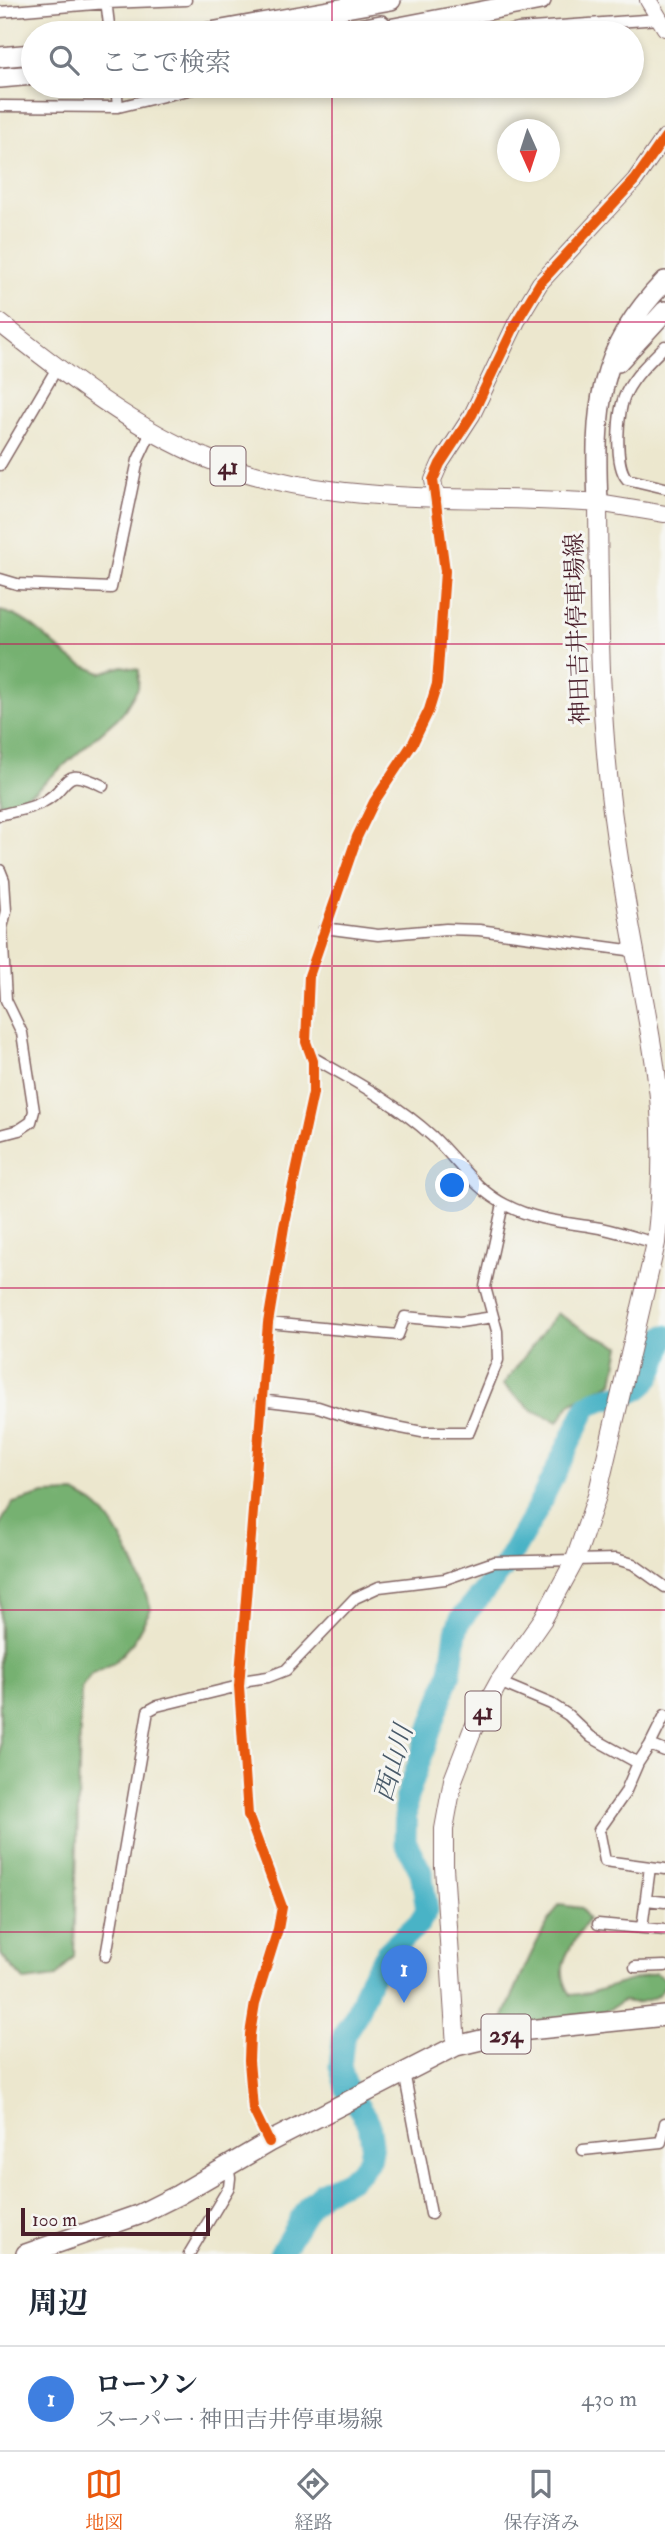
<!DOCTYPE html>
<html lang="ja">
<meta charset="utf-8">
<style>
:root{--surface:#fff;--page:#f6f6f7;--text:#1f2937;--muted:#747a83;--line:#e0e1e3;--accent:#ea580c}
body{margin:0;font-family:"IM FELL Double Pica","Noto Serif JP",serif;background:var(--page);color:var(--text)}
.compass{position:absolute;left:497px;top:119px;width:63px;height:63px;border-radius:50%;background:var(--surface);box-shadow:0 4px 10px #0003;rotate:177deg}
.scale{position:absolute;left:21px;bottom:18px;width:189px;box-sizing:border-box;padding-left:7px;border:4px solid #4a1f2b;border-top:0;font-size:19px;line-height:24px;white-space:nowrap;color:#4a1f2b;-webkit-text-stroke:5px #f6f6f2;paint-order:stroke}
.you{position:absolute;left:453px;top:1186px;width:24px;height:24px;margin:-18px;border:5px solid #fff;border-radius:50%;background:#1a73e8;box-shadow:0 0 0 10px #1a73e833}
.badge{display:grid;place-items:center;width:46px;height:46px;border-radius:50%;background:var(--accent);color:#fff;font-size:23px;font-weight:700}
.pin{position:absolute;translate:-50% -58px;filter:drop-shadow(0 2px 4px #0008)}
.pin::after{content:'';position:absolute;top:37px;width:24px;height:21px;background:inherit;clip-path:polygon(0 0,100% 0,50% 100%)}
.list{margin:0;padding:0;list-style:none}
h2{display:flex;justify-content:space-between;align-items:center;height:91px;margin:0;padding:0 28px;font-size:30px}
h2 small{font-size:23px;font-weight:400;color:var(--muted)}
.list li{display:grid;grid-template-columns:46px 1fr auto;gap:21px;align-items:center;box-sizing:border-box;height:105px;padding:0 28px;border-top:2px solid var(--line)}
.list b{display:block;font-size:26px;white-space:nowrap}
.list p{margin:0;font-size:23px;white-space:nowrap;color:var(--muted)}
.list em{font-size:23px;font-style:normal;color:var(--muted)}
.icon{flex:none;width:38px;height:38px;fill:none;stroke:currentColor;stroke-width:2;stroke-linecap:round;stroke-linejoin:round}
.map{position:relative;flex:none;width:665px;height:2254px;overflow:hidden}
.search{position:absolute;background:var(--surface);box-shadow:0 4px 10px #0003;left:21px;right:21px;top:21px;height:77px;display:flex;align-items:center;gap:18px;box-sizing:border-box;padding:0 24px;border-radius:38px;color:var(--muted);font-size:26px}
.sheet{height:196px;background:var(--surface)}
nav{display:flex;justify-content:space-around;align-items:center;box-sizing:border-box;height:98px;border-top:2px solid var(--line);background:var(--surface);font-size:19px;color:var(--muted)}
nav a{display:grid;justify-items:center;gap:4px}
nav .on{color:var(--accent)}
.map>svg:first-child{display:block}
.forest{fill:#76b171;stroke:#60684e;stroke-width:2}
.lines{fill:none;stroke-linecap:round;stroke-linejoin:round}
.river{stroke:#48b3c6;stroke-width:23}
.street-casing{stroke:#836564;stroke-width:13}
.secondary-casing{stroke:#836564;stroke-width:18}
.primary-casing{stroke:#836564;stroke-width:20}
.highway-casing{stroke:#836564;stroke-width:22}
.street{stroke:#fff;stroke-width:10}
.secondary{stroke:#fff;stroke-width:16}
.primary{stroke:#fff;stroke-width:18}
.highway{stroke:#fff;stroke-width:19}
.cycleway-casing{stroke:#f6f6f2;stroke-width:15}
.cycleway{stroke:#e8590c;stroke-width:10}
.grid{fill:none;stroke:#c2185b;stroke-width:2;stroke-opacity:0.55}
.labels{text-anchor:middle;stroke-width:6;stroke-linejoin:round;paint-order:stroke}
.shield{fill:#f6f6f2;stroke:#7e6067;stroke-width:2}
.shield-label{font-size:23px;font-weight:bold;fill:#4a1f2b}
.street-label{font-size:24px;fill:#4a1f2b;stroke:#f6f6f2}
.water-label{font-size:26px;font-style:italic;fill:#495a69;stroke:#f6f6f2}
</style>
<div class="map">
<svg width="665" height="2254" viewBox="0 0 665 2254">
<rect width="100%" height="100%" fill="#f6f6f2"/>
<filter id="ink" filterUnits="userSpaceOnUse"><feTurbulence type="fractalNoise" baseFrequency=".0143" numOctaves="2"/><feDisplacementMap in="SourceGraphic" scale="14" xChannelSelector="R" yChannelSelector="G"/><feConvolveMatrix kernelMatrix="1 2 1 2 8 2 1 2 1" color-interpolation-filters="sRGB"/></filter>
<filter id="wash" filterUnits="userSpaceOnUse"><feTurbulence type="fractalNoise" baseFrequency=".00686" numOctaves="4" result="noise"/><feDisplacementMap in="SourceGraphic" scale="28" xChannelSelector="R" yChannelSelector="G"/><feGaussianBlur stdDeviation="1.57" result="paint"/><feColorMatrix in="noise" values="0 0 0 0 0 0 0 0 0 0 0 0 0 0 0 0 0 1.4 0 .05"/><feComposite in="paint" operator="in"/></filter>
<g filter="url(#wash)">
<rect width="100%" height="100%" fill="#ece7ce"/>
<!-- forest -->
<path class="forest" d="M0 611C28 616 49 641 70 658 79 665 91 668 101 673L123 666 139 670 138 688 122 714 35 791 16 800 0 804Z
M557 1313 593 1335 620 1346 613 1382 570 1404 558 1422 532 1410 503 1385Z
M75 1493C81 1497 88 1500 94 1504 120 1524 141 1579 151 1609L133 1642 114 1663 91 1674 81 1688 74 1956 56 1977 25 1981 0 1954V1524L13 1503 44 1494Z
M559 1905 582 1908 588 1919C572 1946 551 1965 571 1995L589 1993 655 1973 665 1979C665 2000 639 2005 623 2001L606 2011 499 2029C517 1986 533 1943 559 1905Z"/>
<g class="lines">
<!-- river -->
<path class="river" d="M280 2254 310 2204 323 2192 350 2179 361 2170 369 2160 372 2144 369 2123 347 2090 340 2066 342 2049 344 2034 356 2015 370 1979 386 1954 419 1923 427 1910 421 1872 405 1841 406 1800 450 1673 456 1632 460 1620 504 1567 533 1517 587 1407C604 1393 632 1400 646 1382 656 1370 659 1350 665 1336"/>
</g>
</g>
<g filter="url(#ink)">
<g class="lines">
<defs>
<path id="street" d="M106 0 110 33
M0 12 107 3 186 0
M499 33 518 29 659 19
M116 86 118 107
M0 106 118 107 205 86
M665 346C651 360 635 375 626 393 617 410 614 465 627 479L665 488
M0 465 57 368
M0 579 17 584 111 588 138 460 151 432
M0 815C14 811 30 809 43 802 72 788 59 763 103 786
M0 870 4 880 6 911 2 928 6 1000 22 1033 34 1111 31 1122 19 1130 0 1135
M324 928 378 935 446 929 479 930 635 951
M312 1057C354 1081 397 1104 432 1136 457 1159 475 1190 506 1205 534 1220 563 1222 594 1227 615 1230 635 1238 656 1243
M268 1323 398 1335 405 1317 460 1322 493 1317
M260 1400 318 1407 351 1418 422 1432H469L498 1360 497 1331 485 1287 503 1204
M499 1682 551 1704 568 1715 591 1737 638 1763
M650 1745 665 1715
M665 1751 650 1745 638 1763 625 1793 599 1830 605 1861 665 1869
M646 1900 665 1902
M598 1924 665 1930
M642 1928 650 1867
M106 1956 148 1711 157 1706 239 1686 248 1680 268 1677 286 1670 355 1598 379 1587 445 1579 494 1562 616 1559 633 1564 665 1587
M635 1967 665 1966
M404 2072 431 2214
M269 2142 253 2109 249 2061 250 2034 255 2003 278 1929 282 1907 248 1815 239 1686 268 1323 284 1227 313 1093V1061L306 1042 309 976 357 837 374 802 413 743 429 710 437 684 445 571 436 497
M583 2150 661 2142 665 2123
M189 2254 229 2187 230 2178 228 2165"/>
<path id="secondary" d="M648 0 665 28
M436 497 433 480 440 464 472 415 517 321 540 283 635 180 665 137
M598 503 665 514"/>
<path id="primary" d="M0 323C65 374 131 427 208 459 331 510 469 493 598 503 599 613 599 723 615 832 623 890 634 947 645 1005 651 1040 658 1075 660 1110 663 1155 661 1199 656 1243L597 1496 575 1560 543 1619 499 1682 472 1731 453 1780 444 1829V1867L456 2046"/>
<path id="highway" d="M205 33 391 0
M337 33 381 25
M368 33 541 0
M0 57 33 54
M0 78 33 75
M618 362 665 311
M598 503C594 410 597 350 665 281
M26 2254 138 2215 178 2195 269 2142 456 2046 519 2031 665 2016"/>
</defs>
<!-- street casing -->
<use href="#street" class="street-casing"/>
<!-- secondary casing -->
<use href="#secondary" class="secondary-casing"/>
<!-- primary casing -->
<use href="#primary" class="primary-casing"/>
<!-- highway casing -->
<use href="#highway" class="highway-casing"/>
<!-- street -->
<use href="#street" class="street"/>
<!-- secondary -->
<use href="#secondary" class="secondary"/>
<!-- primary -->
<use href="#primary" class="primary"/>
<!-- highway -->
<use href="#highway" class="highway"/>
<defs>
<path id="cycleway" d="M269 2142 253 2109 249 2061 250 2034 255 2003 278 1929 282 1907 248 1815 239 1686 268 1323 284 1227 313 1093V1061L306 1042 309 976 357 837 374 802 413 743 429 710 437 684 445 571 433 480 440 464 472 415 517 321 540 283 635 180 665 137"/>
</defs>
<!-- cycleway casing -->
<use href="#cycleway" class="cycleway-casing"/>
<!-- cycleway -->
<use href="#cycleway" class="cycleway"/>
</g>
</g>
<!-- grid -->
<path class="grid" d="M332 0V33M332 86V2254M0 322H665M0 644H665M0 966H665M0 1288H665M0 1610H665M0 1932H665"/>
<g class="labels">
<!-- shield labels -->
<g class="shield">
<rect x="210.5" y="446.5" width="35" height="39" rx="5"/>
<rect x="465.5" y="1691.5" width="35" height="39" rx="5"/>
<rect x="481.5" y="2014.5" width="49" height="39" rx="5"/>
</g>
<g class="shield-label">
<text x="228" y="474">41</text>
<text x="483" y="1719">41</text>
<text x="506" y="2042">254</text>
</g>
<!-- street labels -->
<g class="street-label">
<text transform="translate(577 629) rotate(-92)" y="8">神田吉井停車場線</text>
</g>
<!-- water labels -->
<g class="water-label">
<text transform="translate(393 1763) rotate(-74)" y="9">西山川</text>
</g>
</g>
</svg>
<svg class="compass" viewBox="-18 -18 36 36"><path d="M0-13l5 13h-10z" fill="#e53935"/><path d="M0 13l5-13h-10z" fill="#747a83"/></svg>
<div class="scale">100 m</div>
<div class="you"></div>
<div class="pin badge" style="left:404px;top:2003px;background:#3f7fe0">1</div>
<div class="search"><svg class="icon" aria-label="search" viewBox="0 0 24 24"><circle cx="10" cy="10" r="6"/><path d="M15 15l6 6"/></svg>ここで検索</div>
</div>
<section class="sheet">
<h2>周辺<small></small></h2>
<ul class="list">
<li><span class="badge" style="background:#3f7fe0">1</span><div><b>ローソン</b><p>スーパー · 神田吉井停車場線</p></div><em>430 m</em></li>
</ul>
</section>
<nav>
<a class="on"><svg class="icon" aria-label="map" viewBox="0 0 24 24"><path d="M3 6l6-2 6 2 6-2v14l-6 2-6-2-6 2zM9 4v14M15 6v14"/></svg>地図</a>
<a><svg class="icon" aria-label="directions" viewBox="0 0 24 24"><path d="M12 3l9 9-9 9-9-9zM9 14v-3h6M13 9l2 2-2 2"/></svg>経路</a>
<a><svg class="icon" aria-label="saved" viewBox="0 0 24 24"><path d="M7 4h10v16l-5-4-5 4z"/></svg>保存済み</a>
</nav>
